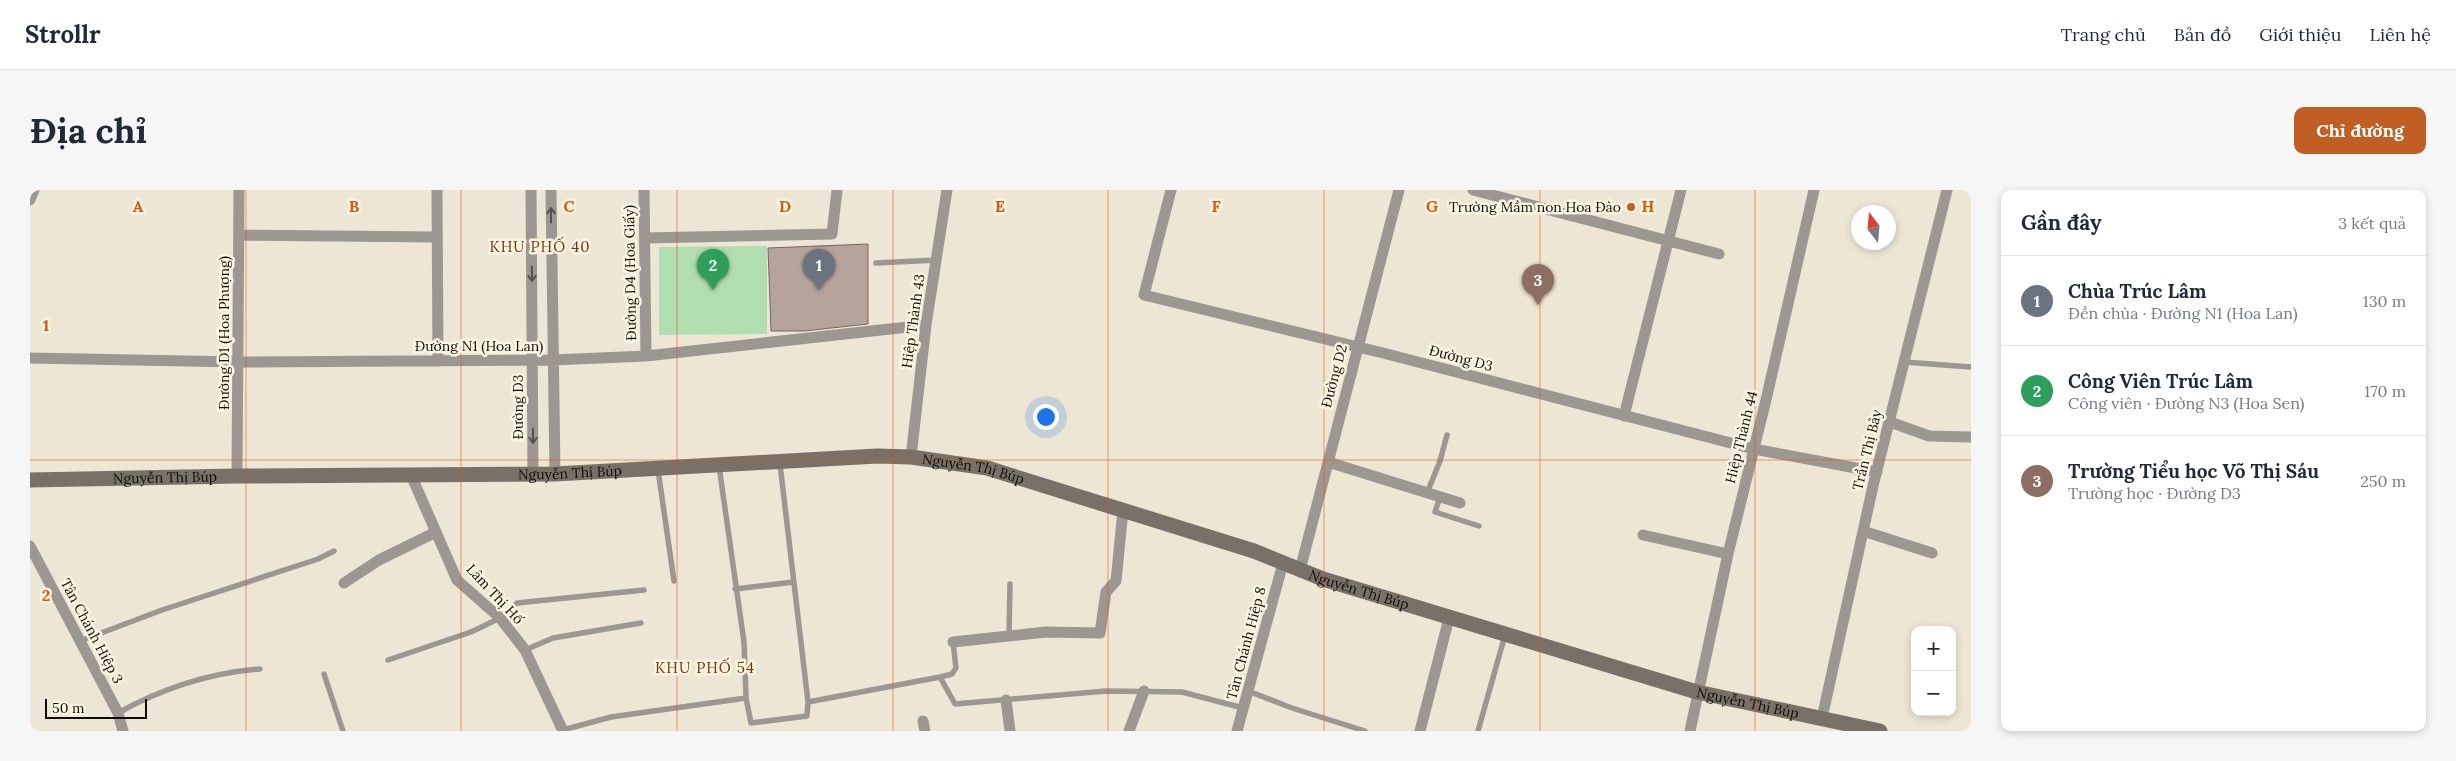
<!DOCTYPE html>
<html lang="vi">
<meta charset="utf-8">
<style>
:root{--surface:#fff;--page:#f6f6f7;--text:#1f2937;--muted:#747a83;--line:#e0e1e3;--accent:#c05e24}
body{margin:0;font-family:Lora,serif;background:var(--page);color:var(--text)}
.controls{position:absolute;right:15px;bottom:15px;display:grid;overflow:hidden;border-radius:10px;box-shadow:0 2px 8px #0003}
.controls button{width:45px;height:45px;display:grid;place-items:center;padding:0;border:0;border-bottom:1px solid var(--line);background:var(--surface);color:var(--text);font:25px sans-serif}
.compass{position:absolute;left:1821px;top:15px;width:45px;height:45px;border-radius:50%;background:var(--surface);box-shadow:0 2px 8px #0003;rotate:344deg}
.scale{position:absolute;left:15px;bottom:12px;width:102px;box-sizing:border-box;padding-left:5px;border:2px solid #0f0c07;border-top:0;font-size:14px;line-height:18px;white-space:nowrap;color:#0f0c07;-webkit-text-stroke:4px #faf4e1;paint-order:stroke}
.you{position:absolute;left:1015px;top:226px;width:18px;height:18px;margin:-12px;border:4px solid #fff;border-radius:50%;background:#1a73e8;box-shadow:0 0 0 8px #1a73e833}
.badge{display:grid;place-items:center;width:32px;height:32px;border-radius:50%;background:var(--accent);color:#fff;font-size:16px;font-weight:700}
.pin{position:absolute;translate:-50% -41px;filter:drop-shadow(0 1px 2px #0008)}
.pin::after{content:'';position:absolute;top:26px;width:18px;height:15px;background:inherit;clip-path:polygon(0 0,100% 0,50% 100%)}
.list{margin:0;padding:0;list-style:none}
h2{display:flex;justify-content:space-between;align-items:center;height:65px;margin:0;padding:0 20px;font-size:21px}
h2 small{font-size:16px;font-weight:400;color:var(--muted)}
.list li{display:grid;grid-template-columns:32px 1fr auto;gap:15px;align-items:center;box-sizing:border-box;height:90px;padding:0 20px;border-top:1px solid var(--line)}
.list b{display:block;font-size:19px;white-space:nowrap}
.list p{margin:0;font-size:16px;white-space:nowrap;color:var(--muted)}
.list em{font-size:16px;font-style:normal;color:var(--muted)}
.map{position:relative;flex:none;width:1941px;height:541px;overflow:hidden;border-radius:10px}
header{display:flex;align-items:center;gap:30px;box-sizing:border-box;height:70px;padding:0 25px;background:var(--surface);border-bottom:1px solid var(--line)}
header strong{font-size:24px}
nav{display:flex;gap:28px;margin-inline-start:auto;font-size:18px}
.intro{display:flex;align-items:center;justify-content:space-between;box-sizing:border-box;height:120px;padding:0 30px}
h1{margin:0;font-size:35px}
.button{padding:12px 22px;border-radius:10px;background:var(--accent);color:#fff;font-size:18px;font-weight:700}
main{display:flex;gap:30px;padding:0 30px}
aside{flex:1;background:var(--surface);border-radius:10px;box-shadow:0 2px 8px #0003}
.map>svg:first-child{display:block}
.green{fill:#b0deb0}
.building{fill:#b6a39c;stroke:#77665f}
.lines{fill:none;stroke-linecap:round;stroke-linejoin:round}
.lane{stroke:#9d9791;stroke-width:5.5}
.street{stroke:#9d9791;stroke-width:11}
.secondary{stroke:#797168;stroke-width:15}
.oneway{stroke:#56524c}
.grid{fill:none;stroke:#dd550c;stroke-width:1;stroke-opacity:0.55}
.poi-dot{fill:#c05e24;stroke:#faf4e1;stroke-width:2}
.labels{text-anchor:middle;stroke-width:5;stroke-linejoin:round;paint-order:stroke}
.poi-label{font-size:14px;fill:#0f0c07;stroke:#faf4e1;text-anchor:end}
.street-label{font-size:14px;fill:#0f0c07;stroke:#faf4e1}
.neighbourhood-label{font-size:15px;letter-spacing:1px;fill:#753612;stroke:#faf4e1}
.grid-label{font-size:16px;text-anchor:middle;font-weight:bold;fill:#dd550c;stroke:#faf4e1;stroke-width:5;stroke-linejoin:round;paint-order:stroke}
</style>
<header>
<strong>Strollr</strong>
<nav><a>Trang chủ</a><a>Bản đồ</a><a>Giới thiệu</a><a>Liên hệ</a></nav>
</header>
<div class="intro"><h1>Địa chỉ</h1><a class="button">Chỉ đường</a></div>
<main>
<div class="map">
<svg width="1941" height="541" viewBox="0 0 1941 541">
<rect width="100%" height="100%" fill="#ede6d4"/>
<!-- green -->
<path class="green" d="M737 56V144L629 145V57Z"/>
<!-- building -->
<path class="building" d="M838 54V134L774 141H741L738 58Z"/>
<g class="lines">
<!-- lane -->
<path class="lane" d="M846 73 907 70
M1874 172 1941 177
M628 280 644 391
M1397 303 1410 271 1417 245
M1410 307 1405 322 1449 336
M705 399 764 392
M979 445 980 394
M50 451 132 420 288 369 304 361
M495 460 523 448 611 433
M358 470 441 442 470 428 487 413 614 400
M294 484 313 541
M910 487 922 484 926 478 923 452
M1218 501 1262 518 1335 541
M716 508 721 533 777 526 778 512 750 274
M778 512 910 487 925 514 1076 501 1152 502 1213 518
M88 523C133 498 178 483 230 479
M533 540 581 527 716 508 714 452 689 276
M1448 541 1475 445"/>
<!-- street -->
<path class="street" d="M407 0 408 171
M501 0 503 284
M521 0 525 284
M614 0 616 166
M1141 0 1114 105 1353 163 1724 259 1847 282
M1443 0 1689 64
M0 10 4 0
M209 45 407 47
M615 48 802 44 807 0
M0 168 209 172 523 170 616 166 896 135
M1594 226 1651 0
M1860 232 1899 246 1941 247
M881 267 896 135 917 0
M1298 272 1430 313
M381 285 427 390 470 428 495 460 533 541
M207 286 209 0
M1833 341 1902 363
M1613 345 1698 364
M0 356 88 523 93 541
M1270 380 1369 0
M314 393 349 370 406 342
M923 452 1016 442 1070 443 1076 402 1086 391 1093 320
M976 510 980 541
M1792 528 1843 296 1917 0
M893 531 895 541
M1099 541 1114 501
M1207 541 1253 373
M1390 541 1419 428
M1660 541 1698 364 1736 210 1784 0"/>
<!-- secondary -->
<path class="secondary" id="s1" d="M0 290 207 286 525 284 847 266 881 267 957 278 1224 361 1293 389 1667 502 1850 541"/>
</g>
<!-- one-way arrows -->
<defs><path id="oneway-shaft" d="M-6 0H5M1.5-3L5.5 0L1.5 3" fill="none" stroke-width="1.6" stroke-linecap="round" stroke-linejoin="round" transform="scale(1.25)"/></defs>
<g class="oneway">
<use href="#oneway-shaft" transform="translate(521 25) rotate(-90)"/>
<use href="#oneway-shaft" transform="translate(502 84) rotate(89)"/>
<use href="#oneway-shaft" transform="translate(503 246) rotate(90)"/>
</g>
<!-- grid -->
<path class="grid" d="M216 0V541M431 0V541M647 0V541M863 0V541M1078 0V541M1294 0V541M1510 0V541M1725 0V541M0 270H1941"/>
<!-- markers -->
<circle class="poi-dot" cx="1601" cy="17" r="5"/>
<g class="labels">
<!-- poi labels -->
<g class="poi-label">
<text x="1591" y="22">Trường Mầm non Hoa Đào</text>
</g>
<!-- street labels -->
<g class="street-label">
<text transform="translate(600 83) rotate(-91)" y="5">Đường D4 (Hoa Giấy)</text>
<text transform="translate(883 131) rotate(-82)" y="5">Hiệp Thành 43</text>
<text transform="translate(194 143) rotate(-90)" y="5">Đường D1 (Hoa Phượng)</text>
<text x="449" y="161">Đường N1 (Hoa Lan)</text>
<text transform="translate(1431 168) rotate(15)" y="5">Đường D3</text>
<text transform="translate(1304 186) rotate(-75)" y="5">Đường D2</text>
<text transform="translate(488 217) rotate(-90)" y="5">Đường D3</text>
<text transform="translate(1711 247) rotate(-76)" y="5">Hiệp Thành 44</text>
<text transform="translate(1837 260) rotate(-76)" y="5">Trần Thị Bảy</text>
<text dy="5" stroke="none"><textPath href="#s1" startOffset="945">Nguyễn Thị Búp</textPath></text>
<text dy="5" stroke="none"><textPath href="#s1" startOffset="540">Nguyễn Thị Búp</textPath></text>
<text dy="5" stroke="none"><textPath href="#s1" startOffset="135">Nguyễn Thị Búp</textPath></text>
<text dy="5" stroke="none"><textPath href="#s1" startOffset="1350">Nguyễn Thị Búp</textPath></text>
<text transform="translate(465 404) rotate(47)" y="5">Lâm Thị Hố</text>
<text transform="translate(62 441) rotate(62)" y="5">Tân Chánh Hiệp 3</text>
<text transform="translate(1216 453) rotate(-75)" y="5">Tân Chánh Hiệp 8</text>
<text dy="5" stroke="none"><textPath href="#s1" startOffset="1755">Nguyễn Thị Búp</textPath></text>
</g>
<!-- neighbourhood labels -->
<g class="neighbourhood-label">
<text x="510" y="62">KHU PHỐ 40</text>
<text x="675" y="483">KHU PHỐ 54</text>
</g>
</g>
<g class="grid-label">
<text x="108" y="22">A</text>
<text x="324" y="22">B</text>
<text x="539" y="22">C</text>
<text x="755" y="22">D</text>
<text x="970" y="22">E</text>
<text x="1186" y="22">F</text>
<text x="1402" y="22">G</text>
<text x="1618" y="22">H</text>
<text x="16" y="141">1</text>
<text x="16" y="411">2</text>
</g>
</svg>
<div class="controls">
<button>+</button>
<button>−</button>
</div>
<svg class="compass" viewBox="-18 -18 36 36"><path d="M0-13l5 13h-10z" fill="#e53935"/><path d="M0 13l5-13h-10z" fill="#747a83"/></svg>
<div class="scale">50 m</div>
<div class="you"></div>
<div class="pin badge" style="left:789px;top:100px;background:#6b7280">1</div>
<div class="pin badge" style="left:683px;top:100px;background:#2e9e5b">2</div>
<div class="pin badge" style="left:1508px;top:115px;background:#8d6e63">3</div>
</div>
<aside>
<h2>Gần đây<small>3 kết quả</small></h2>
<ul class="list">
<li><span class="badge" style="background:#6b7280">1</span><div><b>Chùa Trúc Lâm</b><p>Đền chùa · Đường N1 (Hoa Lan)</p></div><em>130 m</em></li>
<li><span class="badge" style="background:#2e9e5b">2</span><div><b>Công Viên Trúc Lâm</b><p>Công viên · Đường N3 (Hoa Sen)</p></div><em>170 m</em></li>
<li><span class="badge" style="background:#8d6e63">3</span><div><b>Trường Tiểu học Võ Thị Sáu</b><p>Trường học · Đường D3</p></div><em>250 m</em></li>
</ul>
</aside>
</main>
